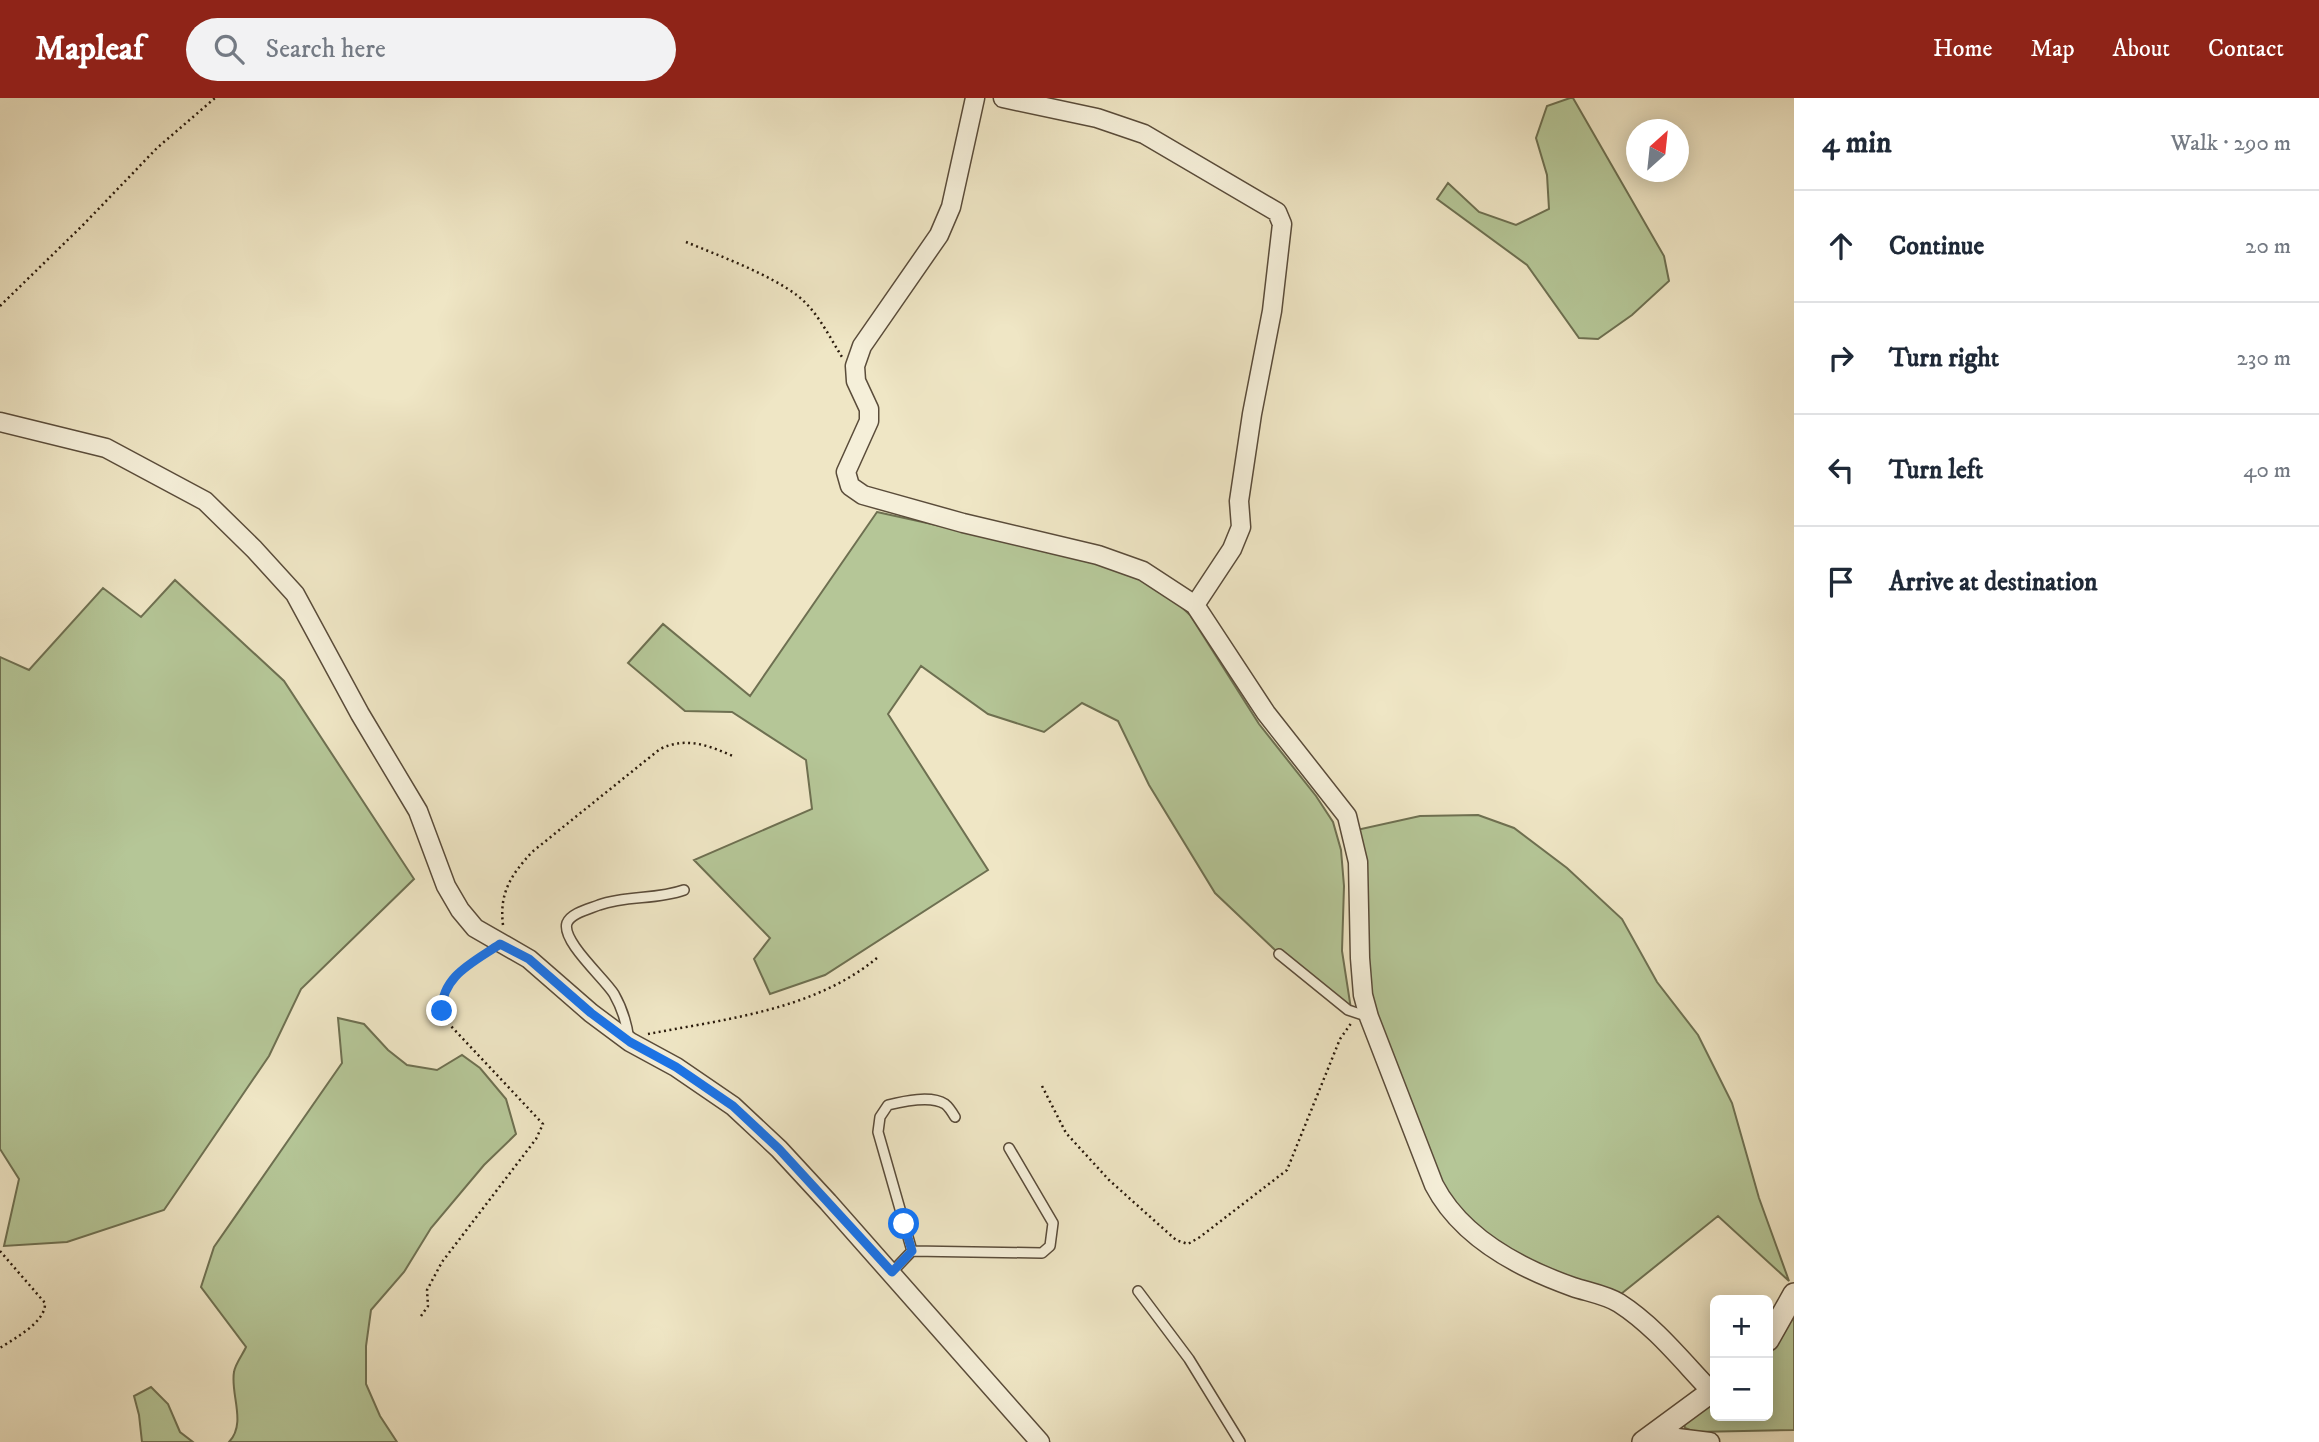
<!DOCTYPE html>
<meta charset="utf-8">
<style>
:root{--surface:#fff;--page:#f2f2f3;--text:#1f2937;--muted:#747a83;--line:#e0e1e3;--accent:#8f2418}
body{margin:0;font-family:"IM FELL DW Pica",serif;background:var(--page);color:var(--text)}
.controls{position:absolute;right:21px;bottom:21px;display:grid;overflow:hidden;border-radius:10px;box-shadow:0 4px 18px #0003}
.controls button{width:63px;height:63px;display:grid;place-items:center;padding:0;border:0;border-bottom:2px solid var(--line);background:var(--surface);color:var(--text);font:35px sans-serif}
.compass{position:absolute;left:1626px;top:21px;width:63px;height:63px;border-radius:50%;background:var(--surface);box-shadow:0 4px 18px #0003;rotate:27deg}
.stop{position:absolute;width:21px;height:21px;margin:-16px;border:5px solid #1a73e8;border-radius:50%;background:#fff}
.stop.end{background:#1a73e8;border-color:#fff;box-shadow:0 2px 7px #0008}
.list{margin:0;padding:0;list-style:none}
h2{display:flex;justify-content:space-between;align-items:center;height:91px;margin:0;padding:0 28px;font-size:30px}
h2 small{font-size:23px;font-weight:400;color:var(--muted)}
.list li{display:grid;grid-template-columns:46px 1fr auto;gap:21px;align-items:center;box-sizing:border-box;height:112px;padding:0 28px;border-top:2px solid var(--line)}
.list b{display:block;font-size:26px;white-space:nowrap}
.list em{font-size:23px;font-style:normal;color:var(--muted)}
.icon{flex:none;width:38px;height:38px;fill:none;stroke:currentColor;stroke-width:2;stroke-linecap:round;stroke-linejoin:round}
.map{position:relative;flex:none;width:1794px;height:1344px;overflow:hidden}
header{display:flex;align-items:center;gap:42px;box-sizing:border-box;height:98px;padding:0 35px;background:var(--accent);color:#fff}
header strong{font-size:33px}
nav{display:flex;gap:38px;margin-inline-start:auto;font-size:24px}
.search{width:490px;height:63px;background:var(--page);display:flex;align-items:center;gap:18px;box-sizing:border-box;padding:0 24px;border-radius:38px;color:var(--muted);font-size:26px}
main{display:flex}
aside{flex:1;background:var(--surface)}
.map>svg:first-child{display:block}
.green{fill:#b5c697;stroke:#6e7051;stroke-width:2}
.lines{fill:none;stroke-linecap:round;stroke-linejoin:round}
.service-casing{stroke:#5a4c3a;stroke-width:12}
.minor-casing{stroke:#5a4c3a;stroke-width:21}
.tertiary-casing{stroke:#5a4c3a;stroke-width:24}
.path{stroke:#28190b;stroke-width:2.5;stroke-dasharray:2 3.5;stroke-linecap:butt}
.service{stroke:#f5efd9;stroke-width:9}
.minor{stroke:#f5efd9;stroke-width:18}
.tertiary{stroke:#f5efd9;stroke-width:21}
.route{stroke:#1a73e8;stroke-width:9}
</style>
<header>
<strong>Mapleaf</strong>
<div class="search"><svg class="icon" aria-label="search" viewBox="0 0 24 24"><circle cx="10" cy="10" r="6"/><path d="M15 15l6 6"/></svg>Search here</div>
<nav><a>Home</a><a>Map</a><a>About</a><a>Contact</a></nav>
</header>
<main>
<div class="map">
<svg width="1794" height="1344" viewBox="0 0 1794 1344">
<rect width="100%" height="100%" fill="#efe6c5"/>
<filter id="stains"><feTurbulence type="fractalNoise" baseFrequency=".00286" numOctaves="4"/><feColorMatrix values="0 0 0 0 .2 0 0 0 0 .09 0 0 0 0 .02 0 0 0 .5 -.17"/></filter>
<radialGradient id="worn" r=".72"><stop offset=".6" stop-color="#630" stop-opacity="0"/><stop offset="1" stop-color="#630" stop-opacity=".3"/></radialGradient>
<!-- green -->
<path class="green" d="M1570 0H1573L1664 158 1669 183 1632 217 1598 241 1579 240 1527 167 1437 101 1448 85 1479 114 1516 127 1549 111 1547 77 1536 40 1547 8Z
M877 414 1068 456 1125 473 1166 494 1190 517 1259 626 1316 698 1333 724 1341 752 1344 788 1342 853 1351 911 1275 852 1215 795 1149 687 1118 623 1082 605 1044 634 988 616 921 568 888 616 988 772 825 877 770 896 754 861 770 840 694 762 812 711 806 662 732 614 685 613 628 565 663 526 750 598Z
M175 482 284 583 414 781 301 891 269 958 164 1112 67 1144 4 1148 19 1081 0 1051V559L29 572 103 490 141 519Z
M1478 717 1514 730 1567 770 1622 821 1657 884 1698 937 1732 1005 1759 1100 1789 1183 1718 1118 1621 1196 1581 1188 1541 1170 1495 1142 1461 1118 1430 1075 1374 930 1352 733 1420 718Z
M338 920 364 926 388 952 407 967 437 972 462 957 480 970 506 1001 516 1036 484 1067 431 1130 404 1174 371 1212 366 1248V1286L380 1318 397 1344H229C247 1325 230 1296 234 1274 235 1266 243 1256 246 1249L201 1189 214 1149 342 965Z
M1794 1214V1332L1695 1334 1685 1330 1683 1322 1715 1299V1318H1768V1253Z
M151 1289 168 1306 180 1334 193 1344H142L139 1317 134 1298Z"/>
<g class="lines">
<defs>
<path id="service" d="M1279 856 1348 912 1369 919
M629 942C627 926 622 910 614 896 605 881 561 843 567 825 571 815 589 811 599 807 627 797 656 802 684 792
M912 1153 1042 1155 1050 1148 1053 1125 1009 1050
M892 1174 912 1153 878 1034 880 1019 888 1007C904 1003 931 997 945 1006 949 1009 952 1014 955 1019
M1138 1193 1189 1261 1240 1344"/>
<path id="minor" d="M975 0 951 109 939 137 862 248 855 268 856 283 869 311V323L846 374 850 388 863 397 963 425 1098 457 1143 473 1195 507
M1003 0 1097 20 1144 36 1277 114 1282 126 1272 213 1252 316 1239 403 1241 429 1232 451 1195 507 1266 615 1347 718 1358 764 1360 860 1363 897 1369 919 1434 1087C1461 1139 1519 1170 1573 1189 1588 1194 1606 1197 1619 1205 1655 1228 1683 1264 1712 1294
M0 324 106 350 205 403 254 451 295 496 360 616 418 713 446 788 460 812 475 830 529 861 591 915 630 944 676 969 733 1008 779 1051 828 1104 1040 1344
M1653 1337 1710 1344"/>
<path id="tertiary" d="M1768 1242 1794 1196
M1643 1344 1715 1291"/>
</defs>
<!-- service casing -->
<use href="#service" class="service-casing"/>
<!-- minor casing -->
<use href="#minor" class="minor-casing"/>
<!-- tertiary casing -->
<use href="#tertiary" class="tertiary-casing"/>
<!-- path -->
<path class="path" d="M686 144C720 158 769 176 798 198 817 213 829 238 842 259
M0 208 84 126 157 50 215 0
M503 827C499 795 511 777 532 754L660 651C687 638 710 648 735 659
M648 936C726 921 814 912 877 860
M1042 988 1066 1035 1109 1082 1176 1142 1188 1146 1200 1139 1287 1072 1340 941 1352 924
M0 1153 45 1205C46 1224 15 1240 0 1250
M421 1218 428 1208 427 1192 442 1164 536 1041 543 1026 450 927C429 889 458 874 487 854"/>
<!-- service -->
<use href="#service" class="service"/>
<!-- minor -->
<use href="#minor" class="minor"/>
<!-- tertiary -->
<use href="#tertiary" class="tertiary"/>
</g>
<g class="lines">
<!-- route -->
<path class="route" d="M442 913C441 878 474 864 500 846L529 861 591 915 630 944 676 969 733 1008 779 1051 892 1174 912 1153 904 1126"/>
</g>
<rect width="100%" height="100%" filter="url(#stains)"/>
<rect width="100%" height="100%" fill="url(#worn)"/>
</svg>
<div class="controls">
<button>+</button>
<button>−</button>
</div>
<svg class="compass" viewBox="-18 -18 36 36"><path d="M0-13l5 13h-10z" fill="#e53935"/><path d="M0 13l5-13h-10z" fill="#747a83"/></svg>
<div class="stop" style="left:904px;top:1126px"></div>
<div class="stop end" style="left:442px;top:913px"></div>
</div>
<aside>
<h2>4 min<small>Walk · 290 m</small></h2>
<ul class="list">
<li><svg class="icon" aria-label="ahead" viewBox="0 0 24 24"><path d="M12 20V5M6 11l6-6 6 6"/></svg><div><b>Continue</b></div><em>20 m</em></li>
<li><svg class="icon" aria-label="right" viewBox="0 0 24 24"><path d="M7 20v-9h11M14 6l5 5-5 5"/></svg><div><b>Turn right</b></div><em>230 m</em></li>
<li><svg class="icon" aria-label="left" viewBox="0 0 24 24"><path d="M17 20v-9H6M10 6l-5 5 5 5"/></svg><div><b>Turn left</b></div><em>40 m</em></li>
<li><svg class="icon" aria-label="arrive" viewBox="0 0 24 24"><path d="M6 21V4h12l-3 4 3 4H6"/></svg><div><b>Arrive at destination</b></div></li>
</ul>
</aside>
</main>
